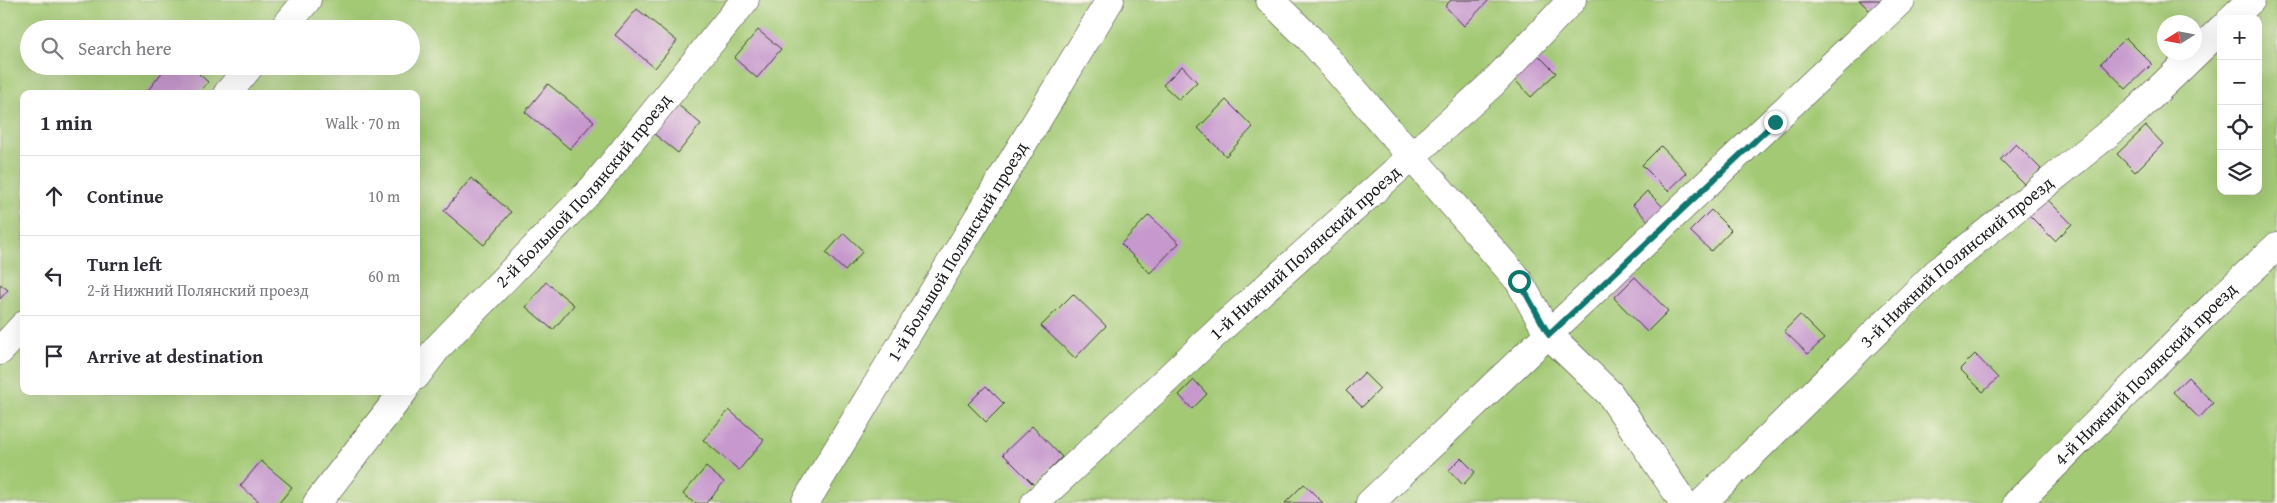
<!DOCTYPE html>
<meta charset="utf-8">
<style>
:root{--surface:#fff;--page:#f2f2f3;--text:#2b2b33;--muted:#7c7c81;--line:#e1e1e2}
body{margin:0;font-family:"Gentium Book Plus",serif;background:var(--page);color:var(--text)}
.controls{position:absolute;right:15px;top:15px;display:grid;overflow:hidden;border-radius:10px;box-shadow:0 5px 20px #0002}
.controls button{width:45px;height:45px;display:grid;place-items:center;padding:0;border:0;border-bottom:1px solid var(--line);background:var(--surface);color:var(--text);font:25px sans-serif}
.compass{position:absolute;left:2157px;top:15px;width:45px;height:45px;border-radius:50%;background:var(--surface);box-shadow:0 5px 20px #0002;rotate:259deg}
.stop{position:absolute;width:15px;height:15px;margin:-11px;border:4px solid #0f766e;border-radius:50%;background:#fff}
.stop.end{background:#0f766e;border-color:#fff;box-shadow:0 1px 5px #0008}
.list{margin:0;padding:0;list-style:none}
h2{display:flex;justify-content:space-between;align-items:center;height:65px;margin:0;padding:0 20px;font-size:21px}
h2 small{font-size:16px;font-weight:400;color:var(--muted)}
.list li{display:grid;grid-template-columns:32px 1fr auto;gap:15px;align-items:center;box-sizing:border-box;height:80px;padding:0 20px;border-top:1px solid var(--line)}
.list b{display:block;font-size:19px;white-space:nowrap}
.list p{margin:0;font-size:16px;white-space:nowrap;color:var(--muted)}
.list em{font-size:16px;font-style:normal;color:var(--muted)}
.icon{flex:none;width:28px;height:28px;fill:none;stroke:currentColor;stroke-width:2;stroke-linecap:round;stroke-linejoin:round}
.map{position:relative;flex:none;width:2277px;height:503px;overflow:hidden}
.search{position:absolute;background:var(--surface);box-shadow:0 5px 20px #0002;left:20px;top:20px;width:400px;height:55px;display:flex;align-items:center;gap:12px;box-sizing:border-box;padding:0 18px;border-radius:28px;color:var(--muted);font-size:19px}
.panel{position:absolute;background:var(--surface);box-shadow:0 5px 20px #0002;left:20px;top:90px;width:400px;height:305px;border-radius:10px}
.map>svg:first-child{display:block}
.green{fill:#a3c974;stroke:#607248;fill-rule:evenodd}
.building{fill:#c698cd}
.lines{fill:none;stroke-linecap:round;stroke-linejoin:round}
.minor-casing{stroke:#3c3a36;stroke-width:29}
.minor{stroke:#fff;stroke-width:28}
.route{stroke:#0f766e;stroke-width:6}
.labels{text-anchor:middle;stroke-width:5;stroke-linejoin:round;paint-order:stroke}
.street-label{font-size:18px;fill:#1c1c1c;stroke:#fbf7ec}
</style>
<div class="map">
<svg width="2277" height="503" viewBox="0 0 2277 503">
<rect width="100%" height="100%" fill="#fbf7ec"/>
<filter id="ink" filterUnits="userSpaceOnUse"><feTurbulence type="fractalNoise" baseFrequency=".02" numOctaves="2"/><feDisplacementMap in="SourceGraphic" scale="10" xChannelSelector="R" yChannelSelector="G"/><feConvolveMatrix kernelMatrix="1 2 1 2 8 2 1 2 1" color-interpolation-filters="sRGB"/></filter>
<filter id="wash" filterUnits="userSpaceOnUse"><feTurbulence type="fractalNoise" baseFrequency=".0096" numOctaves="4" result="noise"/><feDisplacementMap in="SourceGraphic" scale="20" xChannelSelector="R" yChannelSelector="G"/><feGaussianBlur stdDeviation="1.12" result="paint"/><feColorMatrix in="noise" values="0 0 0 0 0 0 0 0 0 0 0 0 0 0 0 0 0 1.4 0 .05"/><feComposite in="paint" operator="in"/></filter>
<g filter="url(#wash)">
<rect width="100%" height="100%" fill="#f1e5c9"/>
<!-- green -->
<path class="green" d="M0 0H2277V503H0ZM2221 19H2258V191H2221ZM2164 22H2194V52H2164ZM29 29H411V66H29ZM24 94H416V391H24Z"/>
<g id="blocks">
<!-- building -->
<path class="building" d="M1451 0H1489L1464 26 1445 6Z
M1859 0H1887L1873 14Z
M637 9 677 41 655 68 615 35Z
M758 30 781 49 757 78 734 58Z
M2126 38 2152 64 2126 89 2101 63Z
M1537 54 1556 73 1531 97 1513 78Z
M167 66H190L208 82 198 94H145Z
M1182 66 1197 82 1179 100 1163 85Z
M548 84 594 121 570 149 525 112Z
M1226 100 1253 127 1226 156 1198 128Z
M677 104 701 124 678 153 653 133Z
M2146 126 2163 144 2135 172 2117 154Z
M2016 144 2041 169 2025 185 2000 160Z
M1661 146 1687 173 1668 191 1642 165Z
M471 178 511 212 484 245 444 211Z
M1647 191 1666 210 1652 225 1633 205Z
M2046 198 2072 224 2055 241 2029 215Z
M1711 210 1731 230 1711 251 1690 231Z
M1149 215 1179 243 1150 273 1121 244Z
M844 233 863 251 845 271 826 253Z
M1635 277 1668 311 1647 332 1614 298Z
M546 282 574 305 553 330 526 307Z
M0 284 8 290 0 299Z
M1073 294 1106 326 1075 358 1041 326Z
M1800 315 1824 339 1808 354 1784 331Z
M1975 354 1998 378 1983 392 1960 369Z
M1364 373 1380 389 1362 407 1346 391Z
M2188 377 2213 403 2199 418 2173 392Z
M1194 380 1207 394 1192 409 1179 395Z
M986 386 1004 404 986 422 968 404Z
M729 410 764 440 739 470 703 440Z
M1032 426 1062 457 1034 485 1003 454Z
M1461 458 1475 472 1463 485 1449 470Z
M261 461 292 487 279 503H261L240 486Z
M706 467 724 482 706 503H694L683 494Z
M1304 484 1323 503H1285Z"/>
</g>
</g>
<g filter="url(#ink)">
<use href="#blocks" fill-opacity="0" stroke="#3c3a36" stroke-width="1"/>
<g class="lines">
<defs>
<g id="minor">
<path d="M1270 0 1310 39 1519 281 1549 335 1610 394 1684 503"/>
<path d="M2231 19 2251 0"/>
<path d="M283 29 307 0"/>
<path d="M227 94 250 66"/>
<path d="M0 351 24 325"/>
<path id="s1" d="M416 376 438 347 593 188 745 0"/>
<path d="M317 503 404 391"/>
<path id="s2" d="M805 503 1110 0"/>
<path id="s3" d="M1035 503 1229 321 1492 84 1572 0"/>
<path d="M1370 503 1901 0"/>
<path id="s4" d="M1702 503 1935 274 2135 112 2221 29"/>
<path id="s5" d="M2017 503 2218 301 2277 246"/>
</g>
</defs>
<!-- minor casing -->
<use href="#minor" class="minor-casing"/>
<!-- minor -->
<use href="#minor" class="minor"/>
</g>
</g>
<g class="lines" filter="url(#ink)">
<!-- route -->
<path class="route" d="M1519 281 1549 335 1775 122"/>
</g>
<g class="labels">
<!-- street labels -->
<g class="street-label">
<text dy="6" stroke="none"><textPath href="#s1" startOffset="250">2-й Большой Полянский проезд</textPath></text>
<text dy="6" stroke="none"><textPath href="#s2" startOffset="294">1-й Большой Полянский проезд</textPath></text>
<text dy="6" stroke="none"><textPath href="#s3" startOffset="368">1-й Нижний Полянский проезд</textPath></text>
<text dy="6" stroke="none"><textPath href="#s4" startOffset="351">3-й Нижний Полянский проезд</textPath></text>
<text dy="6" stroke="none"><textPath href="#s5" startOffset="182">4-й Нижний Полянский проезд</textPath></text>
</g>
</g>
</svg>
<div class="controls">
<button>+</button>
<button>−</button>
<button><svg class="icon" aria-label="locate" viewBox="0 0 24 24"><circle cx="12" cy="12" r="6"/><path d="M12 2v4M12 18v4M2 12h4M18 12h4"/></svg></button>
<button><svg class="icon" aria-label="layers" viewBox="0 0 24 24"><path d="M12 4l9 5-9 5-9-5zM3 14l9 5 9-5"/></svg></button>
</div>
<svg class="compass" viewBox="-18 -18 36 36"><path d="M0-13l5 13h-10z" fill="#e53935"/><path d="M0 13l5-13h-10z" fill="#7c7c81"/></svg>
<div class="stop" style="left:1519px;top:281px"></div>
<div class="stop end" style="left:1775px;top:122px"></div>
<div class="search"><svg class="icon" aria-label="search" viewBox="0 0 24 24"><circle cx="10" cy="10" r="6"/><path d="M15 15l6 6"/></svg>Search here</div>
<section class="panel">
<h2>1 min<small>Walk · 70 m</small></h2>
<ul class="list">
<li><svg class="icon" aria-label="ahead" viewBox="0 0 24 24"><path d="M12 20V5M6 11l6-6 6 6"/></svg><div><b>Continue</b></div><em>10 m</em></li>
<li><svg class="icon" aria-label="left" viewBox="0 0 24 24"><path d="M17 20v-9H6M10 6l-5 5 5 5"/></svg><div><b>Turn left</b><p>2-й Нижний Полянский проезд</p></div><em>60 m</em></li>
<li><svg class="icon" aria-label="arrive" viewBox="0 0 24 24"><path d="M6 21V4h12l-3 4 3 4H6"/></svg><div><b>Arrive at destination</b></div></li>
</ul>
</section>
</div>
